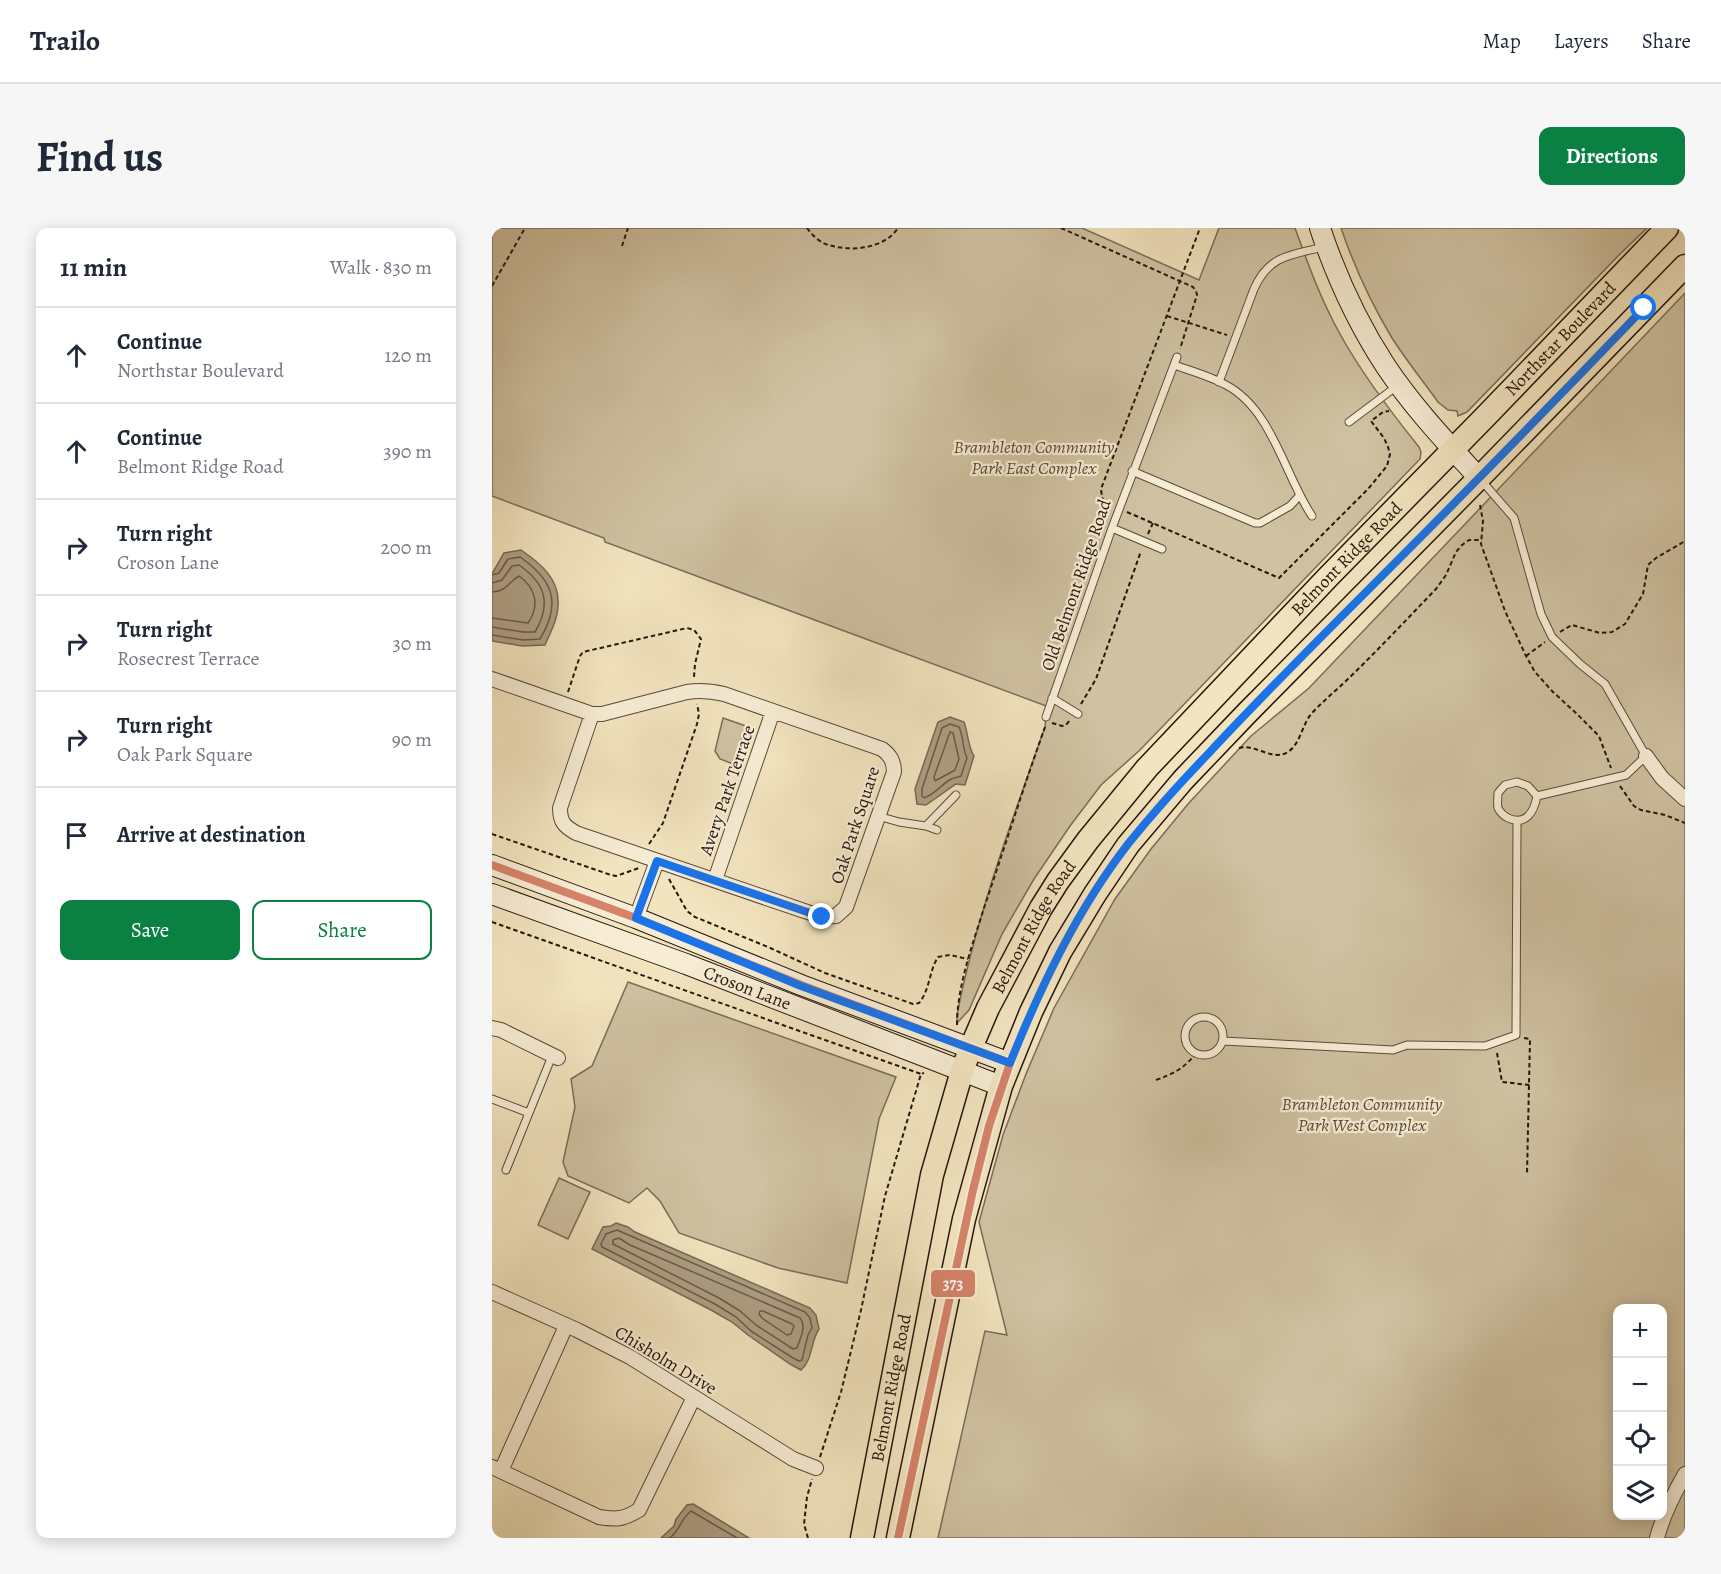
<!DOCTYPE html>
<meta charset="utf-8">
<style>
:root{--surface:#fff;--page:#f6f6f7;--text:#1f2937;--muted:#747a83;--line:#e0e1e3;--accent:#0b8043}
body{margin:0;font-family:Alegreya,serif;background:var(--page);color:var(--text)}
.controls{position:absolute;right:18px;bottom:18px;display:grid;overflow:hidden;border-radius:12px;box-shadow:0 3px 15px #0003}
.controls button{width:54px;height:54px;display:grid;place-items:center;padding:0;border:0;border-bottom:2px solid var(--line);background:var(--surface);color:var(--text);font:30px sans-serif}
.stop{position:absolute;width:18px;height:18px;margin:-14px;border:4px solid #1a73e8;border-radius:50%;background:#fff}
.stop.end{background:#1a73e8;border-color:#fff;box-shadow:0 2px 6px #0008}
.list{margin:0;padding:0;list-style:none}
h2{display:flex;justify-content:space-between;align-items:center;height:78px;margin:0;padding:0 24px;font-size:26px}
h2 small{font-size:20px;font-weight:400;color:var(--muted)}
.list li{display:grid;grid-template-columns:39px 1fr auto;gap:18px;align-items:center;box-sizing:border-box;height:96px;padding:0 24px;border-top:2px solid var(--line)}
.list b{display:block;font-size:22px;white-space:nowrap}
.list p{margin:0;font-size:20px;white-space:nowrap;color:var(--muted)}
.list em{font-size:20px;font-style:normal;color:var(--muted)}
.actions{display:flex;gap:12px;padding:18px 24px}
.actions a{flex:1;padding:14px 0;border:2px solid var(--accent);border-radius:12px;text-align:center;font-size:21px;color:var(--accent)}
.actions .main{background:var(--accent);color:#fff}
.icon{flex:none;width:33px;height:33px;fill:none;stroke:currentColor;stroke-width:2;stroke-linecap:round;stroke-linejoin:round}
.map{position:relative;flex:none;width:1193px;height:1310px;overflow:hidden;border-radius:12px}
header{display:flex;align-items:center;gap:36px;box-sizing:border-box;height:84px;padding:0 30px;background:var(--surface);border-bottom:2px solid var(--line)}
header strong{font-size:28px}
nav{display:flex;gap:33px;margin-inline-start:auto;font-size:21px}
.intro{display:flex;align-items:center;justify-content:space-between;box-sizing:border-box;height:144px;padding:0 36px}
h1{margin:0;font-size:42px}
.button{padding:15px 27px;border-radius:12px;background:var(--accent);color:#fff;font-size:21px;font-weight:700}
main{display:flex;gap:36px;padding:0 36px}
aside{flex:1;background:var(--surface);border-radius:12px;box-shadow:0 3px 15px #0003}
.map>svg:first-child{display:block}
.green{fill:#cfc1a1;stroke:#7a6c58;stroke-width:1.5;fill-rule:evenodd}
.water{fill:#ad9e83;stroke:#776854;stroke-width:1.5}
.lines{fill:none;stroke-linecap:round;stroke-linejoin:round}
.shore{stroke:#6a5a48;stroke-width:1.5}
.lane-casing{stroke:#594a3a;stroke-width:9}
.street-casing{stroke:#594a3a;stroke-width:16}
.secondary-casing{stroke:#26160e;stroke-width:22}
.primary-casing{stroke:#26160e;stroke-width:25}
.path{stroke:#26160e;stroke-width:2;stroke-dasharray:4.5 3;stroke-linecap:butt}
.lane{stroke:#f7edd5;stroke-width:7}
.street{stroke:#f7edd5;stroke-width:14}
.secondary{stroke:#f7edd5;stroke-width:20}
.primary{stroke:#f2e4bf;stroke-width:22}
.bus-1-casing{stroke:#f7edd5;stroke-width:12}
.bus-1{stroke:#d68369;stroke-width:8}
.route{stroke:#1a73e8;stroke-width:8}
.labels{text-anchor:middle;stroke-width:4.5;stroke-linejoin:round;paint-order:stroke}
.street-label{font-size:18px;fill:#26160e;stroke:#f7edd5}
.park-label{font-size:18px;font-style:italic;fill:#59493a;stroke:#f7edd5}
.line-badge{stroke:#f7edd5;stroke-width:2}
.badge-label{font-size:16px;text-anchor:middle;font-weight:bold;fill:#fff}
</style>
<header>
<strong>Trailo</strong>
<nav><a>Map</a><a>Layers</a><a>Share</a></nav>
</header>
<div class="intro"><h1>Find us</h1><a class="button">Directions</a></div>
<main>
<aside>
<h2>11 min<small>Walk · 830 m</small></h2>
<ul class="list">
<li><svg class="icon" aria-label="ahead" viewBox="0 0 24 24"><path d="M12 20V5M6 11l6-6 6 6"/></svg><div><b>Continue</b><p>Northstar Boulevard</p></div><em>120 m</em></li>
<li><svg class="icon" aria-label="ahead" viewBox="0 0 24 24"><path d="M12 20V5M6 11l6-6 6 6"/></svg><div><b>Continue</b><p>Belmont Ridge Road</p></div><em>390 m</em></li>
<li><svg class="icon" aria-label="right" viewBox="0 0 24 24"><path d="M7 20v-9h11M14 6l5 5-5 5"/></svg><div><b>Turn right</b><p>Croson Lane</p></div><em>200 m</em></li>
<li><svg class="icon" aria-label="right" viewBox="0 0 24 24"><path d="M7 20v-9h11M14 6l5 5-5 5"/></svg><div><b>Turn right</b><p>Rosecrest Terrace</p></div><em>30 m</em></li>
<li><svg class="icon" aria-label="right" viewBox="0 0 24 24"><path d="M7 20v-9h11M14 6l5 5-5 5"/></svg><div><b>Turn right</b><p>Oak Park Square</p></div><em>90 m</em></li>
<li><svg class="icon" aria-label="arrive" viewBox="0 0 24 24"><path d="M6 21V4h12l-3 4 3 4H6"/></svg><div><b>Arrive at destination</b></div></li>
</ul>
<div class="actions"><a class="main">Save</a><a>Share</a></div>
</aside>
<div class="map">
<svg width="1193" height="1310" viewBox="0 0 1193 1310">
<rect width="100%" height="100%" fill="#f2e4bf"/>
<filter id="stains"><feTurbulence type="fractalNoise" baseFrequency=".00333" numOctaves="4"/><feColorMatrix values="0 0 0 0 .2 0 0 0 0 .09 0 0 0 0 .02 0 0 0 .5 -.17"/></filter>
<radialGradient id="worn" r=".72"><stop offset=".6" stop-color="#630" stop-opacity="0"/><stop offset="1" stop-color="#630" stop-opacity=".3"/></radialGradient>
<!-- green -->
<path class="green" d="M0 0H590L707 52 727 0H803C816 36 829 72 848 106 870 146 898 183 927 219L929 224 928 231 648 522 609 557 578 598 542 651 510 706 477 782 465 795V787C484 689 520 592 553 499L554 489 557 479 113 314 112 310 0 268Z
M849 0H1155L1128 26 975 184 966 188 965 183 956 182 946 174C931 153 914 132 900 110 879 75 862 38 849 0Z
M1193 65V1310H446L493 1103 515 1107 487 994 511 907 534 846 562 780 623 671 659 621 696 576 759 508 817 460ZM1126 1080H1170V1288H1126Z
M231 490 254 498 241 536 228 531 223 523Z
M136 754 404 849 387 891 355 1055 286 1040 187 1005 168 973 155 960 137 975 76 948 71 934 83 879 79 851 100 838Z
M67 950 98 964 76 1011 46 997Z"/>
<!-- water -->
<path class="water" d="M29 322C48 335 68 351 66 377 66 391 58 405 53 417L30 418 1 413 0 411V346L12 325Z
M458 489 472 494C476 504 476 520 482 528L473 557 464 556 434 577 425 576 423 561 446 494Z
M124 995 136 999 143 1004 318 1080 324 1087 327 1101C318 1114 321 1132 309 1142L298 1136 256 1107 240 1094 219 1082 100 1021 111 999 119 998Z
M201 1276 257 1310H169L182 1298 184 1291 195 1277Z"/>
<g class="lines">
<!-- shore -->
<path class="shore" d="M0 347 7 345 16 331 28 329C61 352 70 375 48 411L31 412 0 407
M0 355 10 352 20 338 27 337C53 355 60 375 43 404H31L0 399
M0 364C16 363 16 354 27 348 44 360 48 378 36 395L0 390
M458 496 467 499C472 509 470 520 475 530L469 548C466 549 463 550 459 551 449 557 443 566 432 570L430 568V561L450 500Z
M458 504 461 505 467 531 463 542 443 553 442 549Z
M125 1002 313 1084 318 1090 320 1100 316 1107 310 1132 307 1133 301 1130 259 1103 244 1089 223 1076 110 1019 109 1016 114 1006Z
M127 1010 138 1017 308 1090C315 1098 308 1111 305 1120L301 1121 264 1097 248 1083 227 1070 121 1016V1012Z
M268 1083H271L300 1096 302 1098 299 1106 295 1107 270 1090 267 1086Z
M178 1310C189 1300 189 1291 199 1283L245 1310"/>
<defs>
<path id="lane" d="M682 137C699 143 718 148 734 157 780 181 793 248 820 288
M727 154 762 61C777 27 799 27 832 19
M857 194 905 158
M640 243 763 295H768L798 278 808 267
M989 252 1022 290 1049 386 1060 409 1088 436 1113 456 1154 528 1134 547 1045 568
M620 300 670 321
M560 470 586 486
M554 489 620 300 685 129
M1025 554 1036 558 1045 568C1042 584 1034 598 1016 590 1012 588 1008 584 1006 580 1005 576 1006 570 1006 565L1013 557Z
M386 588 407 594 434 598 464 567
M434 598 445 602
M693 808a19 19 0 1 1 38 0a19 19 0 1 1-38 0Z
M731 813 901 822 915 817 993 818 1024 807 1025 593
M0 871 37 885
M14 942 60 828"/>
<path id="street" d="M0 451 100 486H110L195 464C208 462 219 463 232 466L390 521C398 527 402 533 402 544L354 679 344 688 330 689 84 605C72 598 68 594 68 580L100 486
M1154 528 1170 550 1193 571
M223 652 281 483
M144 690 165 633
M0 800 9 802 66 830
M0 1064 85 1102 138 1129 301 1231 324 1240
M0 1239 107 1289C125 1292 132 1291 147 1282L202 1169
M9 1243 74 1098
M1165 1310C1171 1287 1181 1267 1193 1246"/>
<g id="secondary">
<path d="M828 0C844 48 865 94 893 137 920 178 954 214 987 250"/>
<path d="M0 637 144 690 309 757 518 835"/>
<path id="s1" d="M0 666 194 736 509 858"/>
</g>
<g id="primary">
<path id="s2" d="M370 1310 440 947 470 843 478 822 496 780 549 680 566 653 596 612 655 540 837 348 993 189 1175 0"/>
<path d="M406 1310 472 991 509 858 539 784 568 724 603 666 636 617 691 552 755 485 987 250 1193 38"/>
</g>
</defs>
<!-- lane casing -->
<use href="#lane" class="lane-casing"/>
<!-- street casing -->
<use href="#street" class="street-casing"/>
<!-- secondary casing -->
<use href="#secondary" class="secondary-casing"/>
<!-- primary casing -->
<use href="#primary" class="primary-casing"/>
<!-- path -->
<path class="path" d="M315 0C320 7 328 15 337 17 359 24 392 21 406 0
M569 0 701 59 704 63 705 67 688 121
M130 18 136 0
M0 58 33 0
M675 88 735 107
M988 277 991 293 989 316 1013 383 1034 428 1043 444 1061 464 1084 485 1107 508 1119 540
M618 278C610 276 610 268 609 261L708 0
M635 284 787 350 876 261 895 238 898 226 896 219 892 210 879 193 891 184 897 183
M656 306 661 295
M1068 404 1080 397 1108 405 1120 404 1133 396 1151 366 1156 337 1164 330 1193 313
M1034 428 1053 414
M76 464 88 428 91 424 195 400 202 402 209 411 203 436 202 449
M589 476 604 451 649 323
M560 495 570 498 574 497 578 492
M747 520C763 515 780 534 796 524 809 515 810 496 820 485 832 472 845 462 857 450 887 421 915 391 944 361L954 347 964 324 970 317 977 312H990
M1128 558 1142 578 1149 582 1173 587 1193 595
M0 606 116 646 124 648 147 640
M157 616 171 595 205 496 207 486 205 476
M177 651 195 683 203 689 276 719 333 745 421 776 427 775C438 762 437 743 446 729L458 727 476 731
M0 694 429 846
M465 797C465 758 481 715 493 677 513 618 532 558 553 499
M1032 810 1038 811 1035 946
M1005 825 1010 854 1038 857
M664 852C681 846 693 840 704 825
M328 1229 349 1164 369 1082 393 968 429 846 432 845
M316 1310 312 1296 315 1269 320 1251"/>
<!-- lane -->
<use href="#lane" class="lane"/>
<!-- street -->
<use href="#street" class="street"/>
<!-- secondary -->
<use href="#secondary" class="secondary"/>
<!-- primary -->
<use href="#primary" class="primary"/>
<defs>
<path id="bus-1" d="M0 637 144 690 309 757 518 835 497 898 481 962 406 1310"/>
</defs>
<!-- bus-1 casing -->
<use href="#bus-1" class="bus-1-casing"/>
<!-- bus-1 -->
<use href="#bus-1" class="bus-1"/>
</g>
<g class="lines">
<!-- route -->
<path class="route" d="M330 689 165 633 144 690 309 758 518 835C549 758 585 682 636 616 661 585 688 555 716 526 768 470 822 416 876 362 969 269 1061 175 1152 80"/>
</g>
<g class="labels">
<!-- street labels -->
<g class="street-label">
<text dy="6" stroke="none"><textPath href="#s2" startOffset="1431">Northstar Boulevard</textPath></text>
<text dy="6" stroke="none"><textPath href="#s2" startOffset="1124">Belmont Ridge Road</textPath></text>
<text transform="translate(584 357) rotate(-71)" y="6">Old Belmont Ridge Road</text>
<text transform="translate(235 562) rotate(-71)" y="6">Avery Park Terrace</text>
<text transform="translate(363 597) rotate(-72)" y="6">Oak Park Square</text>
<text dy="6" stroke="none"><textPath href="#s2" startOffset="639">Belmont Ridge Road</textPath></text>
<text dy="6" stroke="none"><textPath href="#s1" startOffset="272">Croson Lane</textPath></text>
<text transform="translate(174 1132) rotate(31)" y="6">Chisholm Drive</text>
<text dy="6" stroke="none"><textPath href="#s2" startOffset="153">Belmont Ridge Road</textPath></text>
</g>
<!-- park labels -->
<g class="park-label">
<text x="542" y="225">Brambleton Community<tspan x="542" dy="21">Park East Complex</tspan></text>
<text x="870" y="882">Brambleton Community<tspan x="870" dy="21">Park West Complex</tspan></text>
</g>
</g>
<rect class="line-badge" x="438" y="1041" width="46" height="29" rx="6" fill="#d68369"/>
<g class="badge-label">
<text x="461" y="1061">373</text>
</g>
<rect width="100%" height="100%" filter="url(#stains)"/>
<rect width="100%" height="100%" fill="url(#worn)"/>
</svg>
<div class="controls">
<button>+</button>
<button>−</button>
<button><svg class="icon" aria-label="locate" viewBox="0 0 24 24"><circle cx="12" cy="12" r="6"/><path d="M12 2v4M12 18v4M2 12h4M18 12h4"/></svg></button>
<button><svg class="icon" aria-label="layers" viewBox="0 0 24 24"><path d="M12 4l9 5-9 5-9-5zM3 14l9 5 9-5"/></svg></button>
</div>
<div class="stop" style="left:1152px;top:80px"></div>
<div class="stop end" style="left:330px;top:689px"></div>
</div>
</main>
